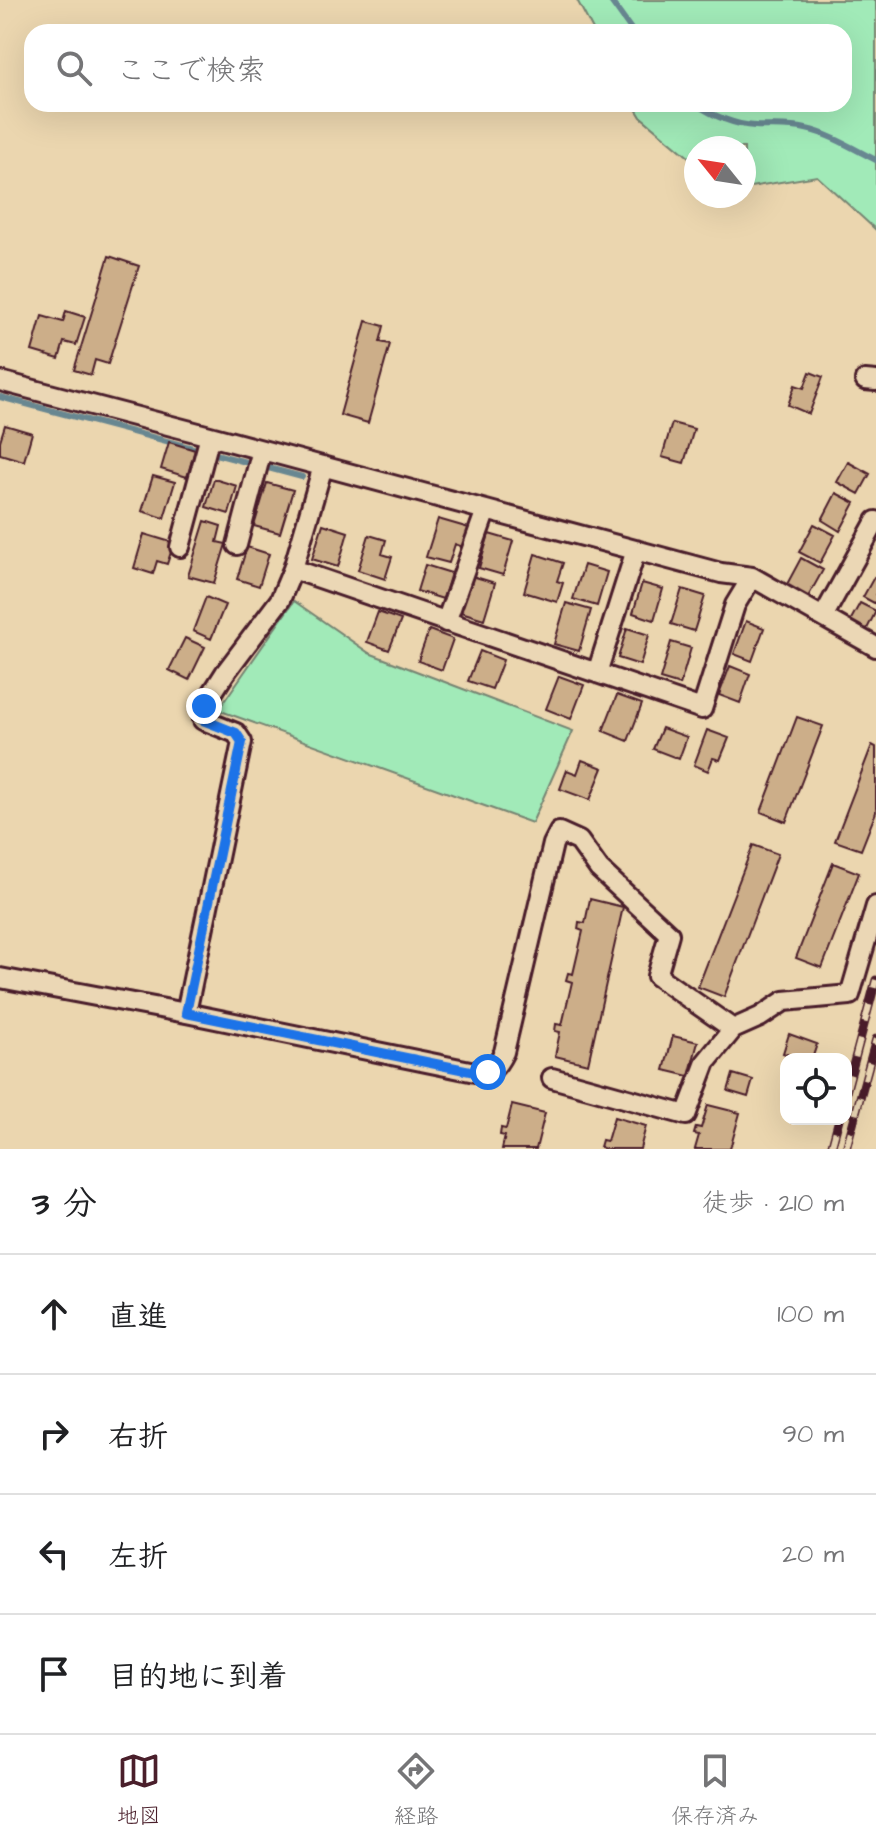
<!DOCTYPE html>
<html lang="ja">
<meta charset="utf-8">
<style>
:root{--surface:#fff;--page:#f6f6f6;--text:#202124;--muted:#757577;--line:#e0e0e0;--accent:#4a1f2b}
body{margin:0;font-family:"Architects Daughter","Klee One",sans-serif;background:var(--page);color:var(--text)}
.controls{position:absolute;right:24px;bottom:24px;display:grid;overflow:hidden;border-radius:16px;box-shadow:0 8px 32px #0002}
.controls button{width:72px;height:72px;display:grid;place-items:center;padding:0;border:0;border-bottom:2px solid var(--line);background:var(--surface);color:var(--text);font:40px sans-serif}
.compass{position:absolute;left:684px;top:136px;width:72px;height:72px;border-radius:50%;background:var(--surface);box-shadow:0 8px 32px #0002;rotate:300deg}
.stop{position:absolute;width:24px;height:24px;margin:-18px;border:6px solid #1a73e8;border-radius:50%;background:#fff}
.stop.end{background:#1a73e8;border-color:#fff;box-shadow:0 2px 8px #0008}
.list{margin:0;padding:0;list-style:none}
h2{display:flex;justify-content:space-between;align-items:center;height:104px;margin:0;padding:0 32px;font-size:34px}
h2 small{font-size:26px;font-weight:400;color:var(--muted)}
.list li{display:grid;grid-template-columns:52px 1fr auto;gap:24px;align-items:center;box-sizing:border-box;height:120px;padding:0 32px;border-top:2px solid var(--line)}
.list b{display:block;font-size:30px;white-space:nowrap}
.list em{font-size:26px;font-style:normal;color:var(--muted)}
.icon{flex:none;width:44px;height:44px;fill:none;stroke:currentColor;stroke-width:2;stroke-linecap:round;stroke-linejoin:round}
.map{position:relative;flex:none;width:876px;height:1149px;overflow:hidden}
.search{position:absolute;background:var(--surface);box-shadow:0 8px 32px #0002;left:24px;right:24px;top:24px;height:88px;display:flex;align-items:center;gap:20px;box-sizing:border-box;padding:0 28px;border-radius:24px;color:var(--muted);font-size:30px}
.sheet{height:584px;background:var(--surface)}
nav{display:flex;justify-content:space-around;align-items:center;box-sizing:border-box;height:112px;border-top:2px solid var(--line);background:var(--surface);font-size:22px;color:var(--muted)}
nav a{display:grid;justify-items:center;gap:4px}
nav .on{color:var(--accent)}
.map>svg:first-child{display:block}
.green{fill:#a1eab8;stroke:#768472;stroke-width:2}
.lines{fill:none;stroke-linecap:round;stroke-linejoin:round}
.stream{stroke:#678791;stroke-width:6}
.building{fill:#ccae89;stroke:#4a1f2b;stroke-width:2}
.minor-casing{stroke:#4a1f2b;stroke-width:24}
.minor{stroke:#ebd7b5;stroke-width:18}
.rail-casing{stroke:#4a1f2b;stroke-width:9}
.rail{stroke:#ebd7b5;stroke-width:6;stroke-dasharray:18;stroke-linecap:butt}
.route{stroke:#1a73e8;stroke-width:10}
</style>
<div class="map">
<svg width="876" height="1149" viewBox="0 0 876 1149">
<rect width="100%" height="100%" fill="#ebd6af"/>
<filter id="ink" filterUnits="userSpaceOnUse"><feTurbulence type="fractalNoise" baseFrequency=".0125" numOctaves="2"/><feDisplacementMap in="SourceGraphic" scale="16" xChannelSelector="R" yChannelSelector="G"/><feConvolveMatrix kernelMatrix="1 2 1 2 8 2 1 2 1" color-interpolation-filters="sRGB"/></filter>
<g filter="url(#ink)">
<!-- green -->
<path class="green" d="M577 0H876V230L817 176 744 188V148H696V163L641 117 633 104H844V32H594Z
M294 601 369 653 573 731 532 823 218 710Z"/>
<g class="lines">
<!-- stream -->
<path class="stream" d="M610 0 633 32
M696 104C713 116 735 125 755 126 772 127 790 125 806 129 830 134 854 149 876 160
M0 397 302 477"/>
</g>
<!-- building -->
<path class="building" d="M109 256 139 266 108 364 95 360 91 375 74 370Z
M66 311 85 317 76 345 64 342 59 359 32 351 42 316 63 322Z
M366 321 384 326 380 342 390 344 368 423 340 415Z
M810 372 823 377 809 414 788 405 795 385 804 388Z
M672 423 694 429 684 463 662 457Z
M5 425 32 433 24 461 0 454V441Z
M169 442 195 450 187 477 161 469Z
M848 462 870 474 859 494 837 482Z
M153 476 175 482 164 518 142 511Z
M214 479 237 486 229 514 206 507Z
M267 483 293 490 280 533 254 526Z
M836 493 855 503 840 531 822 520Z
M438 519 469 528 463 547 455 544 449 563 426 557Z
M205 521 221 526 217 542 226 544 214 583 188 576Z
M323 524 348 532 338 567 312 559Z
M814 524 835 535 820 563 799 552Z
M144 534 174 543 167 564 157 561 153 574 134 568Z
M489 534 513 541 503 575 479 568Z
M369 535 386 540 382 554 392 557 385 579 358 570Z
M247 547 269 554 259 586 237 579Z
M535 554 563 563 557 581 563 583 557 602 524 592Z
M801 558 823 570 808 597 786 586Z
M425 565 451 573 443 599 417 591Z
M584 565 607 572 597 606 573 599Z
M472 576 495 583 484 619 461 612Z
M874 577 876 578V604L863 597Z
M642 583 663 589 654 620 633 613Z
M682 589 705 596 694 631 671 624Z
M206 597 225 605 211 639 193 631Z
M566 603 591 610 579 651 554 644Z
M860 603 876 611 866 631 849 623Z
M378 612 401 620 389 650 367 642Z
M746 621 764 628 752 661 734 654Z
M627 628 649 635 640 665 618 658Z
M429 630 453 639 442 670 418 661Z
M185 638 205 647 189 680 169 670Z
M671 642 691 648 680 685 660 679Z
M480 651 503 660 492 689 468 681Z
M730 666 750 674 740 703 719 695Z
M559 676 584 685 571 719 546 709Z
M617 695 642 704 628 741 603 731Z
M797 717 823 726 786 822 761 812Z
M662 728 687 737 679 759 653 749Z
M707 730 729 738 720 760 713 758 708 771 694 765Z
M872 745 876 747V812L861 850 835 841Z
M582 760 603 768 590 800 560 789 567 770 577 774Z
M753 845 778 854 724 997 698 987Z
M833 863 859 873 822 968 796 958Z
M590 899 623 907 588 1064 555 1056 560 1032 555 1031 556 1024 562 1025 572 982 566 980 568 973 573 974 583 931 578 929 579 922 585 923Z
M789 1034 817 1044 812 1059H802L783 1053Z
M673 1036 698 1042 689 1076 664 1070Z
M733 1074 753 1080 748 1097 728 1091Z
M512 1105 545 1113 536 1149H502L505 1136 500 1135 501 1128 506 1129Z
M708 1105 740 1113 730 1149H695L699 1135 694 1134 696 1127 701 1128Z
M614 1117 646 1126 640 1149H605L600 1147 602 1140 607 1141Z"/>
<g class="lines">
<defs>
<path id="minor" d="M865 380 876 381
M0 381 210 436 721 573 752 577 876 647
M237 545 262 450
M180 547 210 436
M293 569 702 709 735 605 752 577
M823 617 876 521
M446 622 486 510
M597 673 636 550
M0 978 186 1013 475 1072C493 1072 496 1068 504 1052L553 844 559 832 579 841 599 869 669 934 657 976 733 1029 760 1017 784 1001 850 995 876 906
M186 1013 242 742 236 733 203 720 204 706 225 673 280 600 293 569 323 466
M552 1078 686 1115 706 1062 733 1029"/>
</defs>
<!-- minor casing -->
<use href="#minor" class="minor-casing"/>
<!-- minor -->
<use href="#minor" class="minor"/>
<defs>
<path id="rail" d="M846 1092 876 980
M831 1149 839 1119
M846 1149 876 1039"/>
</defs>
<!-- rail casing -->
<use href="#rail" class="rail-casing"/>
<!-- rail -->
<use href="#rail" class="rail"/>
</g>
</g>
<g class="lines" filter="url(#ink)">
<!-- route -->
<path class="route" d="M204 706 203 720 236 733 242 742 186 1013 475 1072H488"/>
</g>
</svg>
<div class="controls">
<button><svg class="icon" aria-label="locate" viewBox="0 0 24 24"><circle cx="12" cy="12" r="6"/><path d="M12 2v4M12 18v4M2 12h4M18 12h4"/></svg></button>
</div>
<svg class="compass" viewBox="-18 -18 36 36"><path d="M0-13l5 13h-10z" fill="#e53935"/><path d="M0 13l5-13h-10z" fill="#757577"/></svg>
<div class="stop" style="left:488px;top:1072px"></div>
<div class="stop end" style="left:204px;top:706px"></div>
<div class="search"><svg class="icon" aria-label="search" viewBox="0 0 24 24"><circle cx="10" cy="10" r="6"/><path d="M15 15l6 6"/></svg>ここで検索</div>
</div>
<section class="sheet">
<h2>3 分<small>徒歩 · 210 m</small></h2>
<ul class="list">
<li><svg class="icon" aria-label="ahead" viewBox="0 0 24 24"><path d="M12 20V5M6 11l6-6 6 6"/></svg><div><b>直進</b></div><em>100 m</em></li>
<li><svg class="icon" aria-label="right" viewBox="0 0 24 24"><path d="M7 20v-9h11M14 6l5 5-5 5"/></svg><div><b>右折</b></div><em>90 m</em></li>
<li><svg class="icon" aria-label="left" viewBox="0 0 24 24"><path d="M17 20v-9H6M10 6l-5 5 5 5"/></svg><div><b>左折</b></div><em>20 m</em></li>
<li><svg class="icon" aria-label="arrive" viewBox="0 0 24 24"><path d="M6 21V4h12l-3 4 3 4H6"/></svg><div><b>目的地に到着</b></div></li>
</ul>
</section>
<nav>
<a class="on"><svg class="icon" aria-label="map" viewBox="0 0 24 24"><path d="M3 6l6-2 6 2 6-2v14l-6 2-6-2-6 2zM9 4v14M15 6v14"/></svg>地図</a>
<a><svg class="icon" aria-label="directions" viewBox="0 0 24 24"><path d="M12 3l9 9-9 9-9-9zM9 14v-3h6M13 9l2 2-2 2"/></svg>経路</a>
<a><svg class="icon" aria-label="saved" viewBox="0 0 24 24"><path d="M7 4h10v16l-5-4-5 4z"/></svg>保存済み</a>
</nav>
